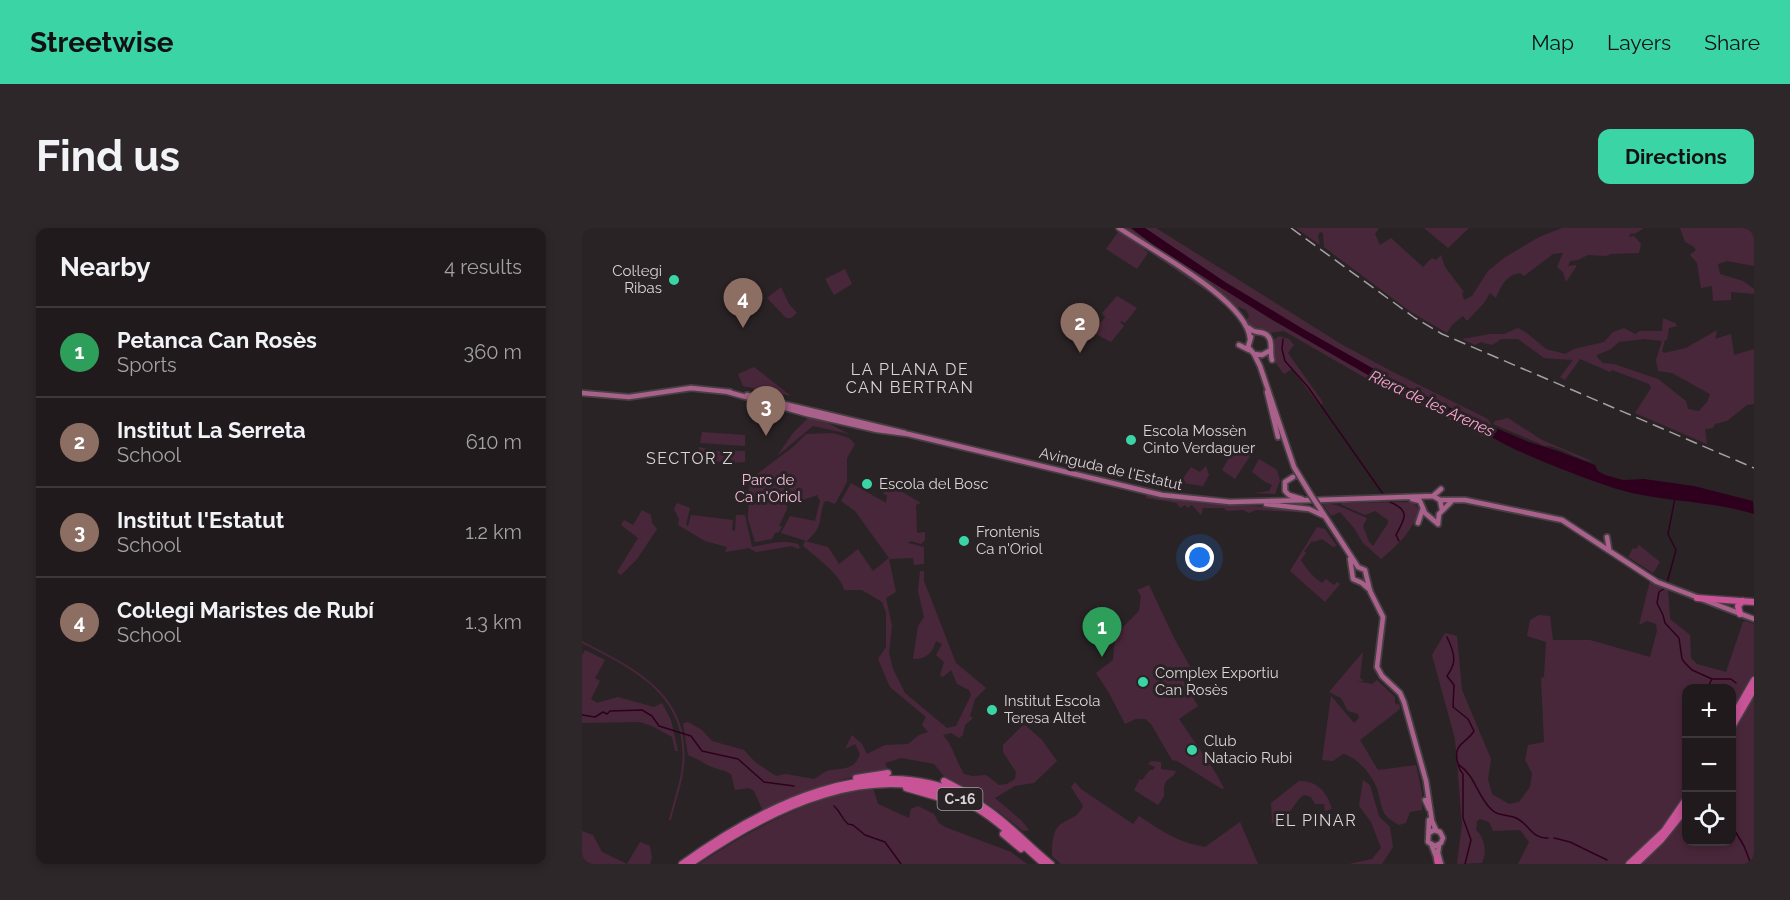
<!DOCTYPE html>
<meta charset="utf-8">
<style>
:root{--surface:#201a1c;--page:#2d2729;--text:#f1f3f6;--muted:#a2a1a3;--line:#3d383b;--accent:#3ad4a5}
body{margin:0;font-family:Raleway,sans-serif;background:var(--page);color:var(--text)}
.controls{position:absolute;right:18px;bottom:18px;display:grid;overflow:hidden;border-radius:12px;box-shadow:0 3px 9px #0003}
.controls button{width:54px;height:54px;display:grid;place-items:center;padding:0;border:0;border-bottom:2px solid var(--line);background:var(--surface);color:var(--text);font:30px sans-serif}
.you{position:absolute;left:618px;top:330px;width:21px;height:21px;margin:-15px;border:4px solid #fff;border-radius:50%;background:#1a73e8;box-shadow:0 0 0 9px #1a73e833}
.badge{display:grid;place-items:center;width:39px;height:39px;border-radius:50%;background:var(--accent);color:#fff;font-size:20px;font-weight:700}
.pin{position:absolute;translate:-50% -50px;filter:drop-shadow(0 2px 3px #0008)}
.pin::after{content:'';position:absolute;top:32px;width:21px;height:18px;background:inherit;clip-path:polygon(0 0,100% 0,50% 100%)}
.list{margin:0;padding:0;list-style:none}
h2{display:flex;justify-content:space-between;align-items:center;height:78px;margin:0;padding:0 24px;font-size:26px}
h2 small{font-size:20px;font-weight:400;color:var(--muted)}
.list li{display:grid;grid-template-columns:39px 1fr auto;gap:18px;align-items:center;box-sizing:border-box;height:90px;padding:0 24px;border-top:2px solid var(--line)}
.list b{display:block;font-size:22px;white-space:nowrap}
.list p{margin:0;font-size:20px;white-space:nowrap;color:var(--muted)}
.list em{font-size:20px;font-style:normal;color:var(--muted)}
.icon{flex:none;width:33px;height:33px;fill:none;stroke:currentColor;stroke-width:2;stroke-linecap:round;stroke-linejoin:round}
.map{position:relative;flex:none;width:1172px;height:636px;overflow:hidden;border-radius:12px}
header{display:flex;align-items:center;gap:36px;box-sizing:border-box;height:84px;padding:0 30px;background:var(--accent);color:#111}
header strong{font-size:28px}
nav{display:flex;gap:33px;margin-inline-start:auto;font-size:21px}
.intro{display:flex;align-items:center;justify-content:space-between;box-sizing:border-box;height:144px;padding:0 36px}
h1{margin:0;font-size:42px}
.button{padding:15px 27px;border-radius:12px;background:var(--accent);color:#111;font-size:21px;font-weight:700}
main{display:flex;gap:36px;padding:0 36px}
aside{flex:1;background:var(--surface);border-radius:12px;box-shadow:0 3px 9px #0003}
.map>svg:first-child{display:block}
.green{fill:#49273a;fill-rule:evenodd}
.water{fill:#2f001d}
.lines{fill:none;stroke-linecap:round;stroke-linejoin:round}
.stream{stroke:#2f001d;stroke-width:1.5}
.major-casing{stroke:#464043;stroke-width:8}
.highway-casing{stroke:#464043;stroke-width:9}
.major{stroke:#a9608a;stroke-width:4.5}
.highway{stroke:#c85497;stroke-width:6}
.rail{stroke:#a5a0a3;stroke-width:1.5;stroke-dasharray:12 6;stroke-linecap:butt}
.major-bridge-casing{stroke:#464043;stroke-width:8;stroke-linecap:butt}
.major-bridge{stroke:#a9608a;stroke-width:4.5}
.poi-dot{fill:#3ad4a5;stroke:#2a2326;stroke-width:2}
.labels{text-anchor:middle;stroke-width:6;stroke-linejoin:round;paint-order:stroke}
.shield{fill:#2a2326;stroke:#a49fa2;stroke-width:1.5}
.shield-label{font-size:14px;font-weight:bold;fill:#d9d4d7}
.poi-label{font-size:15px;fill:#d9d4d7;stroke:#2a2326;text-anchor:start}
.street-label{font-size:15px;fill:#d9d4d7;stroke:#2a2326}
.park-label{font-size:15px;fill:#f5bdd9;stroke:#2a2326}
.neighbourhood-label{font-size:16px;letter-spacing:1.5px;fill:#d9d4d7;stroke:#2a2326}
.water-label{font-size:16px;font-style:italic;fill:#fda2d2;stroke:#2a2326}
</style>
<header>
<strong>Streetwise</strong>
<nav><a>Map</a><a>Layers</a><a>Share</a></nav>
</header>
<div class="intro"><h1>Find us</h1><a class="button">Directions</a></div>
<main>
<aside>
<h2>Nearby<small>4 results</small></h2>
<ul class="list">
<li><span class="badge" style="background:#2e9e5b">1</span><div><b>Petanca Can Rosès</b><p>Sports</p></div><em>360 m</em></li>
<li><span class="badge" style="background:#8d6e63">2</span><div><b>Institut La Serreta</b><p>School</p></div><em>610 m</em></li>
<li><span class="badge" style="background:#8d6e63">3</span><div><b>Institut l'Estatut</b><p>School</p></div><em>1.2 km</em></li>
<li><span class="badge" style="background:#8d6e63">4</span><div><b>Col·legi Maristes de Rubí</b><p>School</p></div><em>1.3 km</em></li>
</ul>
</aside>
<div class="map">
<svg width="1172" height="636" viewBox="0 0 1172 636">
<rect width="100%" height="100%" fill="#2a2326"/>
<!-- green -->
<path class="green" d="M533 0H549L574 19 689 91 807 159 904 206 902 209 787 152 702 103 686 105 681 102H672L664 93 667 88 664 82 657 79 654 81 630 59 626 64 559 18 566 25 555 41 524 21 536 4 539 5Z
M563 0H574L759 116 811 144 906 191 910 198 888 189 822 158 721 101 643 54Z
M714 0H797L793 6 798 17 809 10 841 39 850 30 854 32 859 27 863 39 882 64 880 65 882 72 890 68 906 43 922 30 957 9 980 0H1062L1054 5 1048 6 1047 9 1052 8 1059 16 1057 25 1029 26 1024 28 1006 27 996 32 988 33 986 38 994 37V39L984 54 981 44 975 39 981 25 971 26 942 48 938 45C924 47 919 58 914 70L908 65 902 75 885 93 881 88 870 97 865 105 829 84 742 19 741 5 738 4 736 8 738 17Z
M842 0H887L866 20Z
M1098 0H1172V38L1145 33 1136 36 1138 46 1161 53 1172 61V66L1149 64V72L1131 73 1130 58 1119 60 1115 35 1108 27 1114 22 1111 18 1103 14Z
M263 41 270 56 252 67 243 51Z
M199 59 207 76 215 85 209 90H204L185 70Z
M535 68 555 80 543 95 540 93 538 94 542 98 529 114 510 104V101L513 96 517 97 523 89 520 85Z
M1081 90 1093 95 1095 98 1087 100 1085 112H1083L1080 123 1082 125 1104 120 1135 102 1133 111 1149 106 1152 127 1172 121V176L1165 177 1145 193 1133 196 1131 200 1123 201 1125 216 1053 185 1069 160 1067 156 1030 142 1028 144 998 131 983 152 978 149 991 132 962 130 936 111H919L910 117 899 114 893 117 880 111 908 106H922L936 100 946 106 964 121 983 126 992 121 1022 114 1031 104 1042 100 1053 106 1058 103H1080ZM1062 111 1080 113 1074 132 1076 143 1090 145 1128 166 1125 174 1117 183 1106 181 1104 173 1076 151 1032 136 1021 135 1015 129V127L1029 121 1037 114Z
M697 108 707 111 712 117 706 125 738 170 741 175 738 178 710 141 702 146 690 130 691 112Z
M172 139 209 168 161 158 156 146Z
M226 190 242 193 267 206 231 198 195 228 211 205Z
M926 190 960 212 1012 234C997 233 974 216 963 218L911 196 913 193Z
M120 204 163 207V218L118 215Z
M251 205 267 210 273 216 265 230V254L253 276 245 273 242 274C236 291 242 298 225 313L199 305 208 288 233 293 238 273 235 267 221 272 204 269 205 281 197 298H200L197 304 193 305 190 311 173 314 166 291 167 252 211 219 224 206Z
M117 219 134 223H163V234L144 235 114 230Z
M653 219 667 226 668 228 653 251 640 242Z
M677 231 695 242 698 253 693 266 671 265 687 263 690 257C682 254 677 249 670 244Z
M624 238 627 247 621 258 585 253V251L599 253 609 239 618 244Z
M269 255 304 275 305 267 301 266 307 256 339 275 334 277 335 305 343 304V312L339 316 329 313 326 315 342 319V336L332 337 331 330 307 331 314 364 304 370 310 398 307 425 311 441 323 465 365 500 374 498 389 467 387 462 375 456 369 442 361 449 358 447 362 434 354 427 360 416 354 413C350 425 345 431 331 431L336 398 342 389 336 363 338 343H342V353L374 435 404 460 393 471 388 488 391 490 383 497 381 507 377 510 369 505 361 507C371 518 374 533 382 546L391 548 404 547 417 557 425 556 433 551 434 544 421 524V517L442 496 460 512 475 533 452 555 433 558 413 570 440 593 447 602 441 603 416 583 387 563 365 552 352 536 319 530 303 535 306 541C259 549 225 564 181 583L172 563 167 560 153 562 149 546C143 542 137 542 130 539 122 536 115 530 106 527L101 495 106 494 120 502 130 513 162 522 173 534 194 548 204 546 232 551C236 549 240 545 245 543 259 539 272 544 278 526L273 516 263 521 270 507 280 516 285 526 303 517 326 516 337 507 346 504 340 497 344 489 308 459 296 431 304 419V385L300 374 280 362H262C261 349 232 327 221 318L223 313 246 319 257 336 276 321 291 343 307 330 273 283 259 273Z
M565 267 618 275 692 279 733 285 674 282 667 285 661 282 645 283 642 280H621L619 287 610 277 606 280 603 277 598 280 595 275 564 270Z
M831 274 837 281C832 302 815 318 799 331L781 315 772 300 758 284 749 288 740 275C756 275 769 284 785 290L781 298 787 314 791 318 806 295V292L793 283 783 287 760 277 759 275Z
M95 275 108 280 104 297 106 298 109 287 151 292 150 302 153 303 154 287H163L170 319C186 316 200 311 216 316L218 319 216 321 210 318 174 324 167 320 143 324 145 319 123 313 96 297 97 291 92 281Z
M60 282 69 287 70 295 75 301 55 331 39 347 35 344 56 310 39 297 42 292 51 297Z
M735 299 743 301 755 318 751 319 740 311 732 314 730 313 722 323 724 325 719 332C725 342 731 349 740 355L744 351 752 357 755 354 758 356 743 374 708 343Z
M1057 317 1078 334 1071 345 1046 329 1051 320 1054 321Z
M1068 353 1086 362 1088 391 1108 407 1109 430 1115 436 1144 444 1161 394 1163 393 1172 396V636H936L947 614 938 602 911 603 907 594 898 591 895 593 894 602C903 610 905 625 900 635L875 636 880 596 873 511 850 427 863 405 875 408 880 462 909 531 906 551 910 566 927 576 937 574 948 559 950 545 943 532 946 517 962 514 959 450 962 449 964 414 945 408 948 392 957 387 968 388 971 412H1008L1068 429 1075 403 1074 396 1065 393 1057 397ZM1104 460H1150V614H1104Z
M567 357 592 410 610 442 599 449 616 478 597 491C612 514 629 535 642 560L640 561 595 533 590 532 569 496 563 491H554L543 496 527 465 514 445 531 432 533 407 557 383 559 368 555 362Z
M0 413C54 441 109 466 102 538 100 557 93 574 89 592H87C91 574 98 556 100 538 107 468 53 442 0 415Z
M3 422 23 432 13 450 18 453 9 471 15 475 36 469 72 479 80 475 89 492 96 523H93L90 509 70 498 58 494 0 495V428Z
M781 424 778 450 782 453H775L790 456 795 452 813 469V475L815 477 817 475 818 481 778 512 796 542 834 537 840 564V582L828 584 824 595 817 597C812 594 805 590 802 585 798 577 798 567 794 558 789 546 774 528 761 526L751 533 740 532 749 468 772 495 777 490 776 486 766 483 759 470 747 464Z
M569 533 579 534V541L594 543 592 547 584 553 582 559V568L576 577 552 562 558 551 560 552 568 542H571L573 539 566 536Z
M781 552 788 557 797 588 808 599 811 619 800 636H767L790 631 799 620 789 594 777 578Z
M717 553C736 553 745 564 750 581L743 583 742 576H733L729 569 722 567C713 573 712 581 704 587L703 593 690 595 689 575Z
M493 554 499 561 551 596 557 588C578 602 597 615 623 619L658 594 676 636H479L470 628C470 618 470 602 479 596 488 590 496 589 501 578L489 559Z
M291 560 296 576 327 590 329 581 336 578 352 586 357 595 363 599 429 624 445 636H117C167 603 231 567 291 560Z
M0 603 11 607 20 624 45 636 58 614 68 618 70 630 68 636H0Z"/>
<!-- water -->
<path class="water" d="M549 0H563L643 54 721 101 822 158 888 189 947 214 976 223 1013 237 1016 243 1023 247 1041 252 1062 251 1112 258 1171 273 1172 286C1133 274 1093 274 1054 266 1024 259 995 247 967 236 945 227 924 218 904 206L807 159 689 91 574 19Z"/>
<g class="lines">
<!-- stream -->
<path class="stream" d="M701 111 700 121 703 133 726 159 801 266
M808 274C829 283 823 290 814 307L817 313
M1085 355 1094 322 1086 306 1093 270
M1083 360 1077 364 1075 375 1081 387 1083 395 1097 410 1100 431 1103 435 1110 442 1130 451H1149L1154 455
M865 409C869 417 875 430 870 439 869 442 867 445 865 448L872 457 871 479 886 491 892 503C884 516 872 515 875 532 877 539 876 541 881 546V590L889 612 883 636
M1125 460 1130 451
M0 487 13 489 21 484 25 486 28 483 60 482 70 488 77 498 109 508 120 523 156 531 182 554 212 558
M877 537C894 548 895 569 910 582 917 589 928 586 936 591 948 598 951 611 966 610
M252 578C260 585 258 589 266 596L271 597 283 607 303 614 319 636
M1150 598 1162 618 1169 636
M972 610 988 614 1025 632"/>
<defs>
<path id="major" d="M537 0C568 21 666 73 668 111
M667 100C672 105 675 103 681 105 693 109 687 123 690 132
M669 109 666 119 672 126 680 127 687 123
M657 117 667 122
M672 126 678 138 712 239 729 267
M146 164 225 186 295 202 326 206 580 267 648 274 730 272
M685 164 696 209
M0 165 47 169 109 160 148 164
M165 167 323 205
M711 249 703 254V263L707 267 720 271
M851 268 859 261
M830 271 838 273 843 285 856 296
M735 272 851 268 858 272 860 282
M858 272H883L980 292 1075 354 1172 391
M684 276 727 281 742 288
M735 276 776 339 783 342 788 363 801 389 795 439 800 448 818 465 822 474 844 553 850 593 854 602
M836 295 841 280
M856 296 857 286 869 274
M1025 309 1027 321
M768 331 771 351 780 355 788 362
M843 572 847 581
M847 592 846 614 853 618 859 615 861 610 858 604 852 602 847 605
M857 617 856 625 859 636
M850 618 856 634"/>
<path id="highway" d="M1115 370 1172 374
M1158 386 1156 378 1161 373
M1150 490 1172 452
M1150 499 1172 461
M274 550 306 545
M362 553 385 565
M324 560 355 569
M421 606 439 621
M855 631 856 636
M100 636C179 579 292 520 387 570 419 587 442 614 469 636
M108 636C186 582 295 525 387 576 416 591 437 615 462 636
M1047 636 1082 603 1104 571
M1054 636 1079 612 1104 581"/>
</defs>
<!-- major casing -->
<use href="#major" class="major-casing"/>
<!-- highway casing -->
<use href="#highway" class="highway-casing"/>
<!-- major -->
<use href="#major" class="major"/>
<!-- highway -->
<use href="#highway" class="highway"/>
<!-- rail -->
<path class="rail" d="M709 0 833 90 860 106 1172 240"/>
<defs>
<path id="major-bridge" d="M729 267 735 276"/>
</defs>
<!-- major-bridge casing -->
<use href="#major-bridge" class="major-bridge-casing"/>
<!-- major-bridge -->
<use href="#major-bridge" class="major-bridge"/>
</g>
<!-- markers -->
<g class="poi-dot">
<circle cx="92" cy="52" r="6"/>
<circle cx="549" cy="212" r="6"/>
<circle cx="285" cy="256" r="6"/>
<circle cx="382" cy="313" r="6"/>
<circle cx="561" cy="454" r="6"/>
<circle cx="410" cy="482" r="6"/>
<circle cx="610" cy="522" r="6"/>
</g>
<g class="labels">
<!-- shield labels -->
<rect class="shield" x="355.5" y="560" width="45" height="22" rx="4.5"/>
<g class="shield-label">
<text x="378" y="576">C-16</text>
</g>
<!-- poi labels -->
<g class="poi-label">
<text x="80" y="48" text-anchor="end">Col·legi<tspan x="80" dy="17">Ribas</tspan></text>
<text x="561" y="208">Escola Mossèn<tspan x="561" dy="17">Cinto Verdaguer</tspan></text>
<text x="297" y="261">Escola del Bosc</text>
<text x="394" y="309">Frontenis<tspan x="394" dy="17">Ca n'Oriol</tspan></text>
<text x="573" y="450">Complex Exportiu<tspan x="573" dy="17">Can Rosès</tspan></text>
<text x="422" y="478">Institut Escola<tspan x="422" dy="17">Teresa Altet</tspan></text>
<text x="622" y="518">Club<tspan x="622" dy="17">Natacio Rubi</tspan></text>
</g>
<!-- street labels -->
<g class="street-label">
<text transform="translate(529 241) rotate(13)" y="5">Avinguda de l'Estatut</text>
</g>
<!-- park labels -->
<g class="park-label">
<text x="186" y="257">Parc de<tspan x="186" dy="17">Ca n'Oriol</tspan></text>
</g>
<!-- neighbourhood labels -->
<g class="neighbourhood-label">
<text x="328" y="147">LA PLANA DE<tspan x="328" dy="18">CAN BERTRAN</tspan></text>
<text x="108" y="236">SECTOR Z</text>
<text x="734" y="598">EL PINAR</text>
</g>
<!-- water labels -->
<g class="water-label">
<text transform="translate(850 175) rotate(25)" y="6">Riera de les Arenes</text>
</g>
</g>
</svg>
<div class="controls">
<button>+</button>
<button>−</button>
<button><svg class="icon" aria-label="locate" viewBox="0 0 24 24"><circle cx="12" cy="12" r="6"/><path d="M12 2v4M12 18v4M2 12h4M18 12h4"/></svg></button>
</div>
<div class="you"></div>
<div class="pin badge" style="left:520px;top:429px;background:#2e9e5b">1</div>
<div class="pin badge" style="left:498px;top:125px;background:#8d6e63">2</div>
<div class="pin badge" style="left:184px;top:208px;background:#8d6e63">3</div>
<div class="pin badge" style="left:161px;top:100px;background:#8d6e63">4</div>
</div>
</main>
